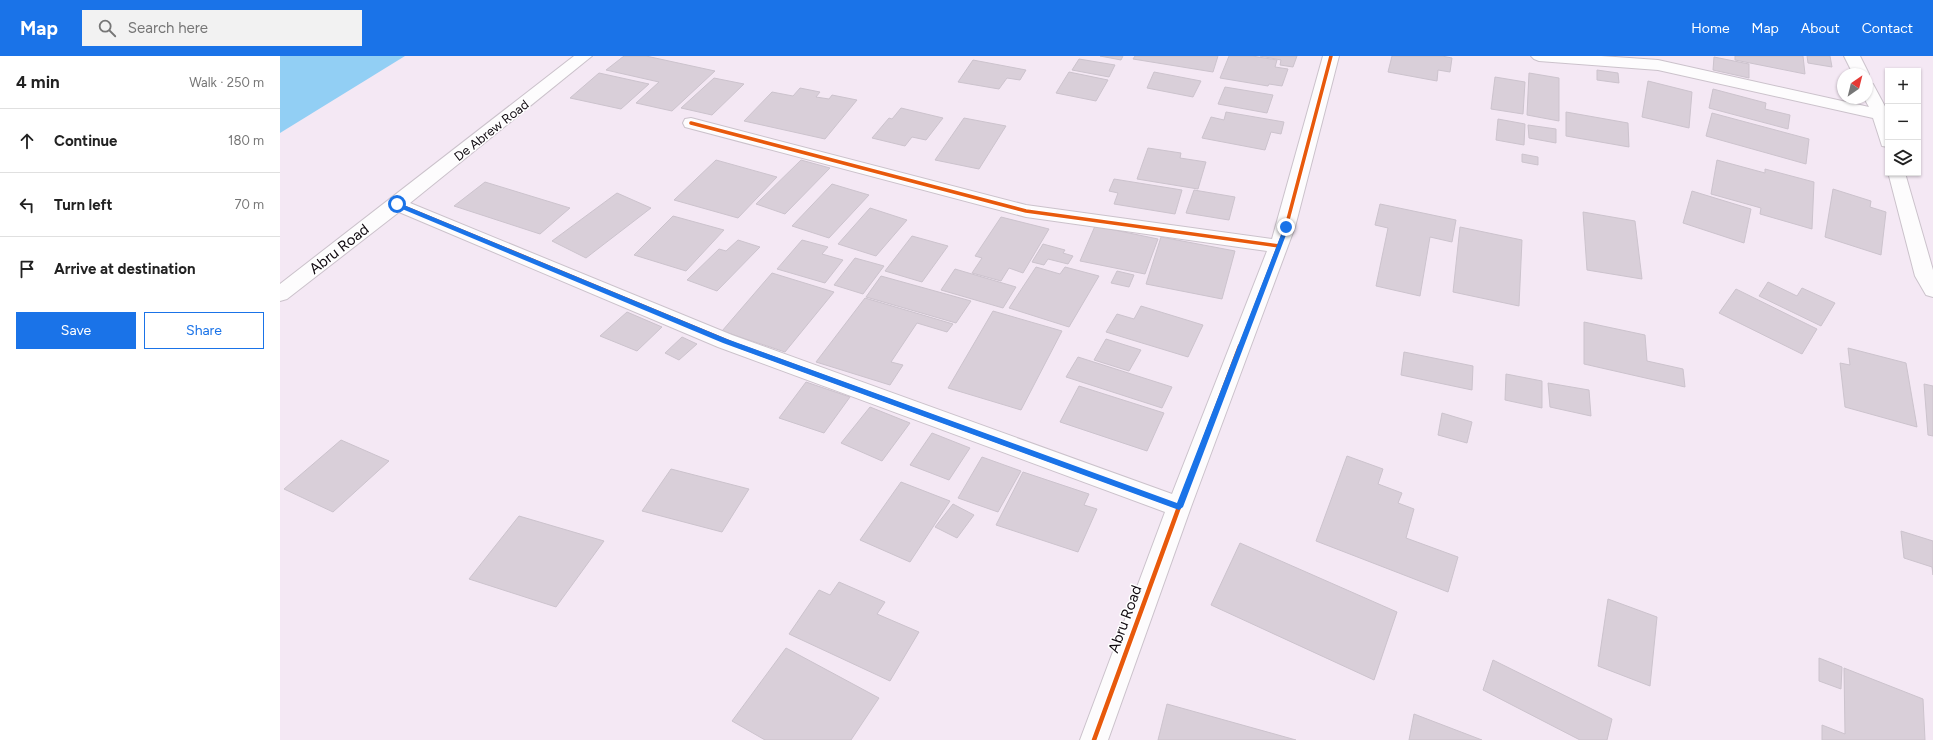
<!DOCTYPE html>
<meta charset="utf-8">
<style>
:root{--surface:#fff;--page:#f2f2f2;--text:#222;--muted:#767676;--line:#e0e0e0;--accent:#1a73e8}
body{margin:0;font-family:Figtree,sans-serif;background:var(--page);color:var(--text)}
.controls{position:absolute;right:12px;top:12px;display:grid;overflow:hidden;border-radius:0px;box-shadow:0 1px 3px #0004}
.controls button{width:36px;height:36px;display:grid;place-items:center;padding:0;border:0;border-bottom:1px solid var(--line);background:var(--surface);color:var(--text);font:20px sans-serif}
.compass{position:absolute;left:1557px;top:12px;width:36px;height:36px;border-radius:50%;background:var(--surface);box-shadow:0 1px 3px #0004;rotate:35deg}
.stop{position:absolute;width:12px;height:12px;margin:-9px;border:3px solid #1a73e8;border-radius:50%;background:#fff}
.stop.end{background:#1a73e8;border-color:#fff;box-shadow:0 1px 4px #0008}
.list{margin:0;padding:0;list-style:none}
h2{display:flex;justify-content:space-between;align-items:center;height:52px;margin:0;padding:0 16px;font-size:17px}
h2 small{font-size:13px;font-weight:400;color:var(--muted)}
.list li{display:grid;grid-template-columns:26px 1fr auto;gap:12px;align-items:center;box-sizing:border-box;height:64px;padding:0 16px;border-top:1px solid var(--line)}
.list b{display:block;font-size:15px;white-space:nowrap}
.list em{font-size:13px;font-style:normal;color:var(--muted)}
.actions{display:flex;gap:8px;padding:12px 16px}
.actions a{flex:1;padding:9px 0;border:1px solid var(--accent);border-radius:0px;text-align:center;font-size:14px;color:var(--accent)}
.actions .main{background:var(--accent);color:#fff}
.icon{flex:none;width:22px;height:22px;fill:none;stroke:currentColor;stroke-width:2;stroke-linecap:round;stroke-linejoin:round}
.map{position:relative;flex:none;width:1653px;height:684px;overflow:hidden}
header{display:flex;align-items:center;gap:24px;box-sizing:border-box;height:56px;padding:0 20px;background:var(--accent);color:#fff}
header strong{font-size:19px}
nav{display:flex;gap:22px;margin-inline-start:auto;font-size:14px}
.search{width:280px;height:36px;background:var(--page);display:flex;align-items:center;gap:10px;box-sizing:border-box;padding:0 14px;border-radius:0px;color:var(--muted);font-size:15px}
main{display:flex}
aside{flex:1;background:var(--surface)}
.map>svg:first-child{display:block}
.water{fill:#92cff4}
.building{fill:#d9cfd9;stroke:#ccc3cd}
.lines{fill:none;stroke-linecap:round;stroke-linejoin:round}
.street-casing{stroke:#cbc2cb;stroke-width:2}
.street{fill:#fdfcfd;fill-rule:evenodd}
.cycleway-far1-casing{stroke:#fff;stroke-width:5.5}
.cycleway-casing{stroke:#fff;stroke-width:7}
.cycleway-far1{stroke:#e8590c;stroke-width:3.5}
.cycleway{stroke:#e8590c;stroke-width:4.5}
.route{fill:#1a73e8}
.labels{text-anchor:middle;stroke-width:3;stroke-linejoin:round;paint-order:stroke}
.far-street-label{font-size:13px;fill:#100910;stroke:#fff}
.street-label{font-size:15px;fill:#100910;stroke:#fff}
</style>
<header>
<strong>Map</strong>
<div class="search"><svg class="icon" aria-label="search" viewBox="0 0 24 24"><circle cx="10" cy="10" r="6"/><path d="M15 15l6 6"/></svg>Search here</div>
<nav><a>Home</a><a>Map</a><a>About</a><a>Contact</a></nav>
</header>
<main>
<aside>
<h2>4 min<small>Walk · 250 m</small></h2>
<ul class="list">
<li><svg class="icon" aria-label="ahead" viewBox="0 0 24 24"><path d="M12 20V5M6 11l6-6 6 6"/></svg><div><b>Continue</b></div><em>180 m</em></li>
<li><svg class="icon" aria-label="left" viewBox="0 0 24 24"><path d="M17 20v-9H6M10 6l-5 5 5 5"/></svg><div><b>Turn left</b></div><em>70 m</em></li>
<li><svg class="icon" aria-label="arrive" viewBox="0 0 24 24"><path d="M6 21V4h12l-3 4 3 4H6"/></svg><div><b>Arrive at destination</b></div></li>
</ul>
<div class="actions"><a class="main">Save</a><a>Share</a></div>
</aside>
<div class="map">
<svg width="1653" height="684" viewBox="0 0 1653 684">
<rect width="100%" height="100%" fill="#f4e8f4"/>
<!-- water -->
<path class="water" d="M0 0H125L0 77Z"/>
<!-- building -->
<path class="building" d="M344 0H366L435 15 392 55 356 47 379 26 326 14Z
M820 0H843L841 4Z
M855 0H938L933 16 853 3Z
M949 0H972L997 4 995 11 1008 13 1002 30 989 28 988 30 940 22Z
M980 0H1017L1013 11 1000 9 1001 4Z
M1112 0H1162L1172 2 1170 16 1158 14 1157 25 1108 16Z
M1455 0H1523L1525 18 1455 4Z
M1527 0H1550L1552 11 1528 7Z
M1434 1 1469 8V22L1433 14Z
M799 3 835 9 829 21 792 14Z
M693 4 746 14 740 24 727 22 719 33 678 26Z
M1317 14 1338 17 1339 27 1317 24Z
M789 16 828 24 816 45 776 37Z
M874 16 921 25 913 41 867 32Z
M319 17 369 28 341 53 290 42Z
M1249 17 1279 22V65L1247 59Z
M1215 21 1245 26 1243 58 1211 53Z
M434 22 464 28 432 59 401 52Z
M1368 25 1412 36 1409 72 1362 61Z
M945 31 993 39 987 57 938 48Z
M520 32 540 36 536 41 549 43 552 39 577 44 545 83 464 65 492 36 513 40Z
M1433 33 1486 47 1485 53 1510 59 1508 73 1429 52Z
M621 52 663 62 646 84 632 81 625 90 592 82 609 62 612 63Z
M946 56 1004 66 1001 78 991 76 985 94 922 82 931 61 944 64Z
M1286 56 1348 67 1349 91 1286 80Z
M1432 57 1529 83 1526 108 1426 80Z
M684 62 726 70 699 113 655 104Z
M1218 63 1245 68 1244 89 1216 84Z
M1248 69 1276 73V87L1249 82Z
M868 92 901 97 900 102 926 106 918 133 857 123Z
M1242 98 1258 101V109L1242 106Z
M436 104 497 121 458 162 394 144Z
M521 104 550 112 505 158 476 148Z
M1437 104 1485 117V113L1534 126 1532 173 1480 158 1481 152 1431 138Z
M834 123 902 134 895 158 834 148 838 137 829 135Z
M205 126 290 152 260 178 174 150Z
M552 128 589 139 549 182 512 170Z
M1553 133 1591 145 1590 151 1606 156 1601 199 1545 181Z
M914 134 955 141 949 164 906 157Z
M1412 135 1471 153 1464 187 1403 167Z
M337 137 371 152 306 202 272 185Z
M1100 148 1176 164 1172 186 1150 181 1140 240 1096 230 1108 172 1095 169Z
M590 152 627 164 596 200 558 188Z
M1303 156 1355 165 1362 223 1307 214Z
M393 160 444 174 406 215 354 199Z
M721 161 769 173 743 217 729 212 721 225 692 217 702 202 695 200Z
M815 170 878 183 865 218 800 205Z
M1180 171 1242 184 1239 250 1173 236Z
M632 180 668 190 642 226 605 215Z
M881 181 955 195 942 243 866 228Z
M458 184 480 191 437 235 407 224 439 193 446 195Z
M522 184 548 191 542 198 563 204 545 227 497 213Z
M763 188 785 194 783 197 793 200 788 208 768 203 764 209 752 206Z
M575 202 604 210 583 238 554 229Z
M756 211 780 218 785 211 819 220 789 271 729 252Z
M675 213 736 231 723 252 661 234Z
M837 215 854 219 849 231 831 227Z
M492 217 554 236 505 296 442 275Z
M601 220 691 245 676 267 586 241Z
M1488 226 1517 240 1522 232 1555 247 1541 270 1479 240Z
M1456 233 1537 273 1522 298 1439 257Z
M585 242 673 268 667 276 637 267 611 306 623 309 610 329 536 306Z
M861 250 923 269 908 301 826 276 837 258 854 263Z
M713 255 782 275 741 354 668 332Z
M347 256 382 271 357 295 320 280Z
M1304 266 1365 279 1367 305 1403 313 1405 331 1304 308Z
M402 281 417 288 399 304 385 297Z
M826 283 861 294 849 315 814 304Z
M1568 292 1626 307 1637 371 1565 351 1560 307 1570 309Z
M1124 296 1193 310 1192 334 1121 319Z
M798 301 892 331 882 352 786 321Z
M1226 318 1262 325V352L1225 344Z
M526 326 570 341 544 377 499 362Z
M1268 327 1309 334 1311 360 1270 351Z
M1644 328 1653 330V380L1648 379Z
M799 330 884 357 867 395 780 366Z
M590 351 630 367 602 405 561 387Z
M1162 357 1192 366 1187 387 1158 379Z
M652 377 690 392 669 424 630 409Z
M61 384 109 405 53 456 4 433Z
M1067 400 1103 413 1098 428 1122 437 1118 447 1134 453 1126 482 1178 501 1168 536 1036 485Z
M702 401 741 415 718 456 678 442Z
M391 413 469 433 442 476 362 455Z
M743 416 809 438 804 449 817 453 798 496 716 469Z
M621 426 670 445 630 506 580 484Z
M673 448 694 459 677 482 655 471Z
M239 460 324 485 276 551 189 523Z
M1621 475 1653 485V519L1652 511 1624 502Z
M960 487 1117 556 1094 624 931 549Z
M559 526 605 546 597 558 639 576 610 625 509 578 539 534 550 539Z
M1328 543 1377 561 1370 630 1318 610Z
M506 592 599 642 571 684H485L452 665Z
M1539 602 1562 611 1561 633 1539 625Z
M1213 604 1332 663 1327 684H1300L1203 634Z
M1564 612 1643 643 1645 684H1542V669L1565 678Z
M887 648 1016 684H878Z
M1134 658 1202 684H1129Z"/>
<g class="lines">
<defs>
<path id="street" d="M294 0H312L130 147 452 279 892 438 987 195 746 161 405 71 403 67 405 63 411 62 746 149 992 183 1043 0H1059L1015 171 911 451 828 684H800L885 456 438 291 119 156 7 243 0 245V228Z
M1251 0H1321L1378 4 1589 51 1584 42H1587V26L1593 28 1608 56V91L1602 90 1593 62 1378 14 1259 5 1254 3Z
M1564 0H1580L1589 18 1587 21V18H1573Z
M1608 116 1625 117 1653 214V241L1646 239 1635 220Z"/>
</defs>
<!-- street casing -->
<use href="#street" class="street-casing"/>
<!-- street -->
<use href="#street" class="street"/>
<defs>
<path id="cycleway-far1" d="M411 67 746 155 999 190
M117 148 462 291
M960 291 1006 171 1051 0"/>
<path id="cycleway" d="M459 290 899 451
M814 684 899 451 960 290"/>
</defs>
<!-- cycleway-far1 casing -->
<use href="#cycleway-far1" class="cycleway-far1-casing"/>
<!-- cycleway casing -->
<use href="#cycleway" class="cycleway-casing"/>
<!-- cycleway-far1 -->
<use href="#cycleway-far1" class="cycleway-far1"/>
<!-- cycleway -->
<use href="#cycleway" class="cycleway"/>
</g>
<!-- route -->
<path class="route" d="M115 147H119L447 283 897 447 1004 171 1006 169 1009 171 903 451 899 454 443 287 115 150Z"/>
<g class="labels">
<!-- far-street labels -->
<g class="far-street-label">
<text transform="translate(211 74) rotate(-38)" y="5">De Abrew Road</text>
</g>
<!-- street labels -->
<g class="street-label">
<text transform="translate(59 193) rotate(-38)" y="5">Abru Road</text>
<text transform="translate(845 563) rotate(-70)" y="5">Abru Road</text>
</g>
</g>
</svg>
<div class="controls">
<button>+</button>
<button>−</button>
<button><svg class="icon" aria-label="layers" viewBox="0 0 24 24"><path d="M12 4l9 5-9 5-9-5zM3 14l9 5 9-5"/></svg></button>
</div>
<svg class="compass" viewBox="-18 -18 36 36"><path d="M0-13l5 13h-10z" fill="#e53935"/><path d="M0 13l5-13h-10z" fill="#767676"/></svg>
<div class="stop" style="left:117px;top:148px"></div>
<div class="stop end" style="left:1006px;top:171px"></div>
</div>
</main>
